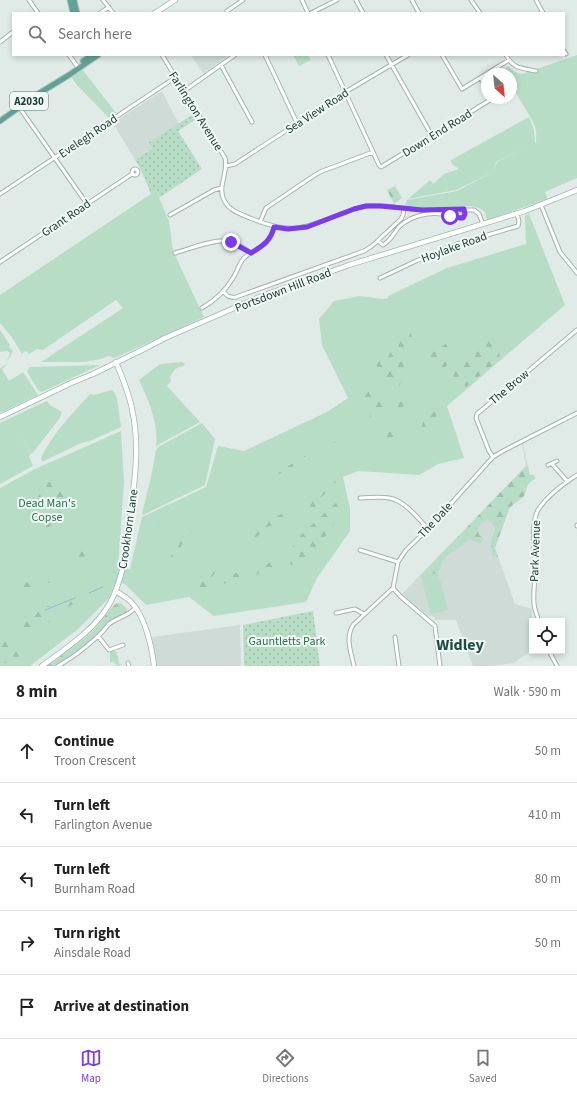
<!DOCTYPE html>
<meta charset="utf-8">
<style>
:root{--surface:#fff;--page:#f2f2f2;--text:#222;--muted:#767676;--line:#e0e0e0;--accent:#7c3aed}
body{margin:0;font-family:"Source Sans 3",sans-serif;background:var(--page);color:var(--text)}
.controls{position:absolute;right:12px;bottom:12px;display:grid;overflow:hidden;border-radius:0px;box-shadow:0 2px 6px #0003}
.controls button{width:36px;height:36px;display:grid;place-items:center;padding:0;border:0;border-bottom:1px solid var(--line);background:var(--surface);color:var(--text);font:20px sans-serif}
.compass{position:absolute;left:481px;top:68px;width:36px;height:36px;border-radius:50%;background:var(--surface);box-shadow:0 2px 6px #0003;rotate:153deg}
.stop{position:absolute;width:12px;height:12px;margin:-9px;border:3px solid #7c3aed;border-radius:50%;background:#fff}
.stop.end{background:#7c3aed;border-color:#fff;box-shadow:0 1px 4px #0008}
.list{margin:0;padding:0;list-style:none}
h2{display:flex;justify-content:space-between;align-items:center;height:52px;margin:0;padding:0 16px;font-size:17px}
h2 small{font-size:13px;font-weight:400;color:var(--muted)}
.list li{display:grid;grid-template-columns:26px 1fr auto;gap:12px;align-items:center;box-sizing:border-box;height:64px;padding:0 16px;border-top:1px solid var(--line)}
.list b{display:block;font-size:15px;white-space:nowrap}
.list p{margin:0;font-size:13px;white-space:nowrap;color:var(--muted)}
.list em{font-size:13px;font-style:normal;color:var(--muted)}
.icon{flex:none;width:22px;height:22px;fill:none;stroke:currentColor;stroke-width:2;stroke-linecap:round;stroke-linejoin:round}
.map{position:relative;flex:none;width:577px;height:666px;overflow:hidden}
.search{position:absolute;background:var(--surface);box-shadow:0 2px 6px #0003;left:12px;right:12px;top:12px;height:44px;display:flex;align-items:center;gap:10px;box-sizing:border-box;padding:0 14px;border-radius:0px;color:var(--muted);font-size:15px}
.sheet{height:372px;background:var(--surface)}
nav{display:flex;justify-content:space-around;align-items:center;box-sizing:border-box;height:56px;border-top:1px solid var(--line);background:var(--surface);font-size:11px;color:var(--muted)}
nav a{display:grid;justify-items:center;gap:2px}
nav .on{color:var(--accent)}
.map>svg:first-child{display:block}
.built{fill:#cedbd6}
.green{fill:#b8ddc6}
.forest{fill:url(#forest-firs)}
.park{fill:url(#park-dots)}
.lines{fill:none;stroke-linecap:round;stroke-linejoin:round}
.stream{stroke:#86bed2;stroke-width:1}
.street-casing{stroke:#a3b3af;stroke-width:5}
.secondary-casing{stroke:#9eb7b1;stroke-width:6}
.primary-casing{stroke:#c1c8c7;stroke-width:7}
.street{stroke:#fff;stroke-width:3}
.secondary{stroke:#fff;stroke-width:4.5}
.primary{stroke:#63a198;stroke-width:5}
.route{stroke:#7c3aed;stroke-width:5}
.labels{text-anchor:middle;stroke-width:4;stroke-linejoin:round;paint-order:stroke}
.shield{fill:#f0f8f5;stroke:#5e7470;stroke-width:1}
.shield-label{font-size:11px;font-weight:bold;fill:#203c37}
.street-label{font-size:12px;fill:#203c37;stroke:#f0f8f5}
.park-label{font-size:12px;fill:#2a734e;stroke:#f0f8f5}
.district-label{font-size:16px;font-weight:bold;fill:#1c4e47;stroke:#f0f8f5}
</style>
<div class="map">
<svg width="577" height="666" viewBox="0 0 577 666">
<defs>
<pattern id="forest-firs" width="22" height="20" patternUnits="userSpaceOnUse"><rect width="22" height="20" fill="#b8ddc6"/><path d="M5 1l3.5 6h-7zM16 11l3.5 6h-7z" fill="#9ebfab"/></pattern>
<pattern id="park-dots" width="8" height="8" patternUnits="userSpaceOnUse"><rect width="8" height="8" fill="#b8ddc6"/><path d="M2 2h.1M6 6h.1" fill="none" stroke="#9ebfab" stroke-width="1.8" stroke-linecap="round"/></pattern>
</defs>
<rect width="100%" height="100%" fill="#e0ebe7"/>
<!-- built -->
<path class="built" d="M191 55H229L208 70H206V72L203 73Z
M162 91 179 124 148 143 152 149 135 160 113 123Z
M523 443 531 481 509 509 495 548 515 604 532 609V617L533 621H532V650L514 663 493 666H473L456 620H434L435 618 431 616H428L402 594 526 466 522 444Z
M240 625 241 666H157L152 637Z"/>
<!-- green -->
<path class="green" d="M293 55H308L311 60 299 66Z
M577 55V178L547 191 545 192 547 197V199L487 220 485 212 479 208 471 206 442 208 404 207 407 200 457 191 493 172 497 162 531 145 496 162 493 172 456 190 408 199 430 180 433 184 444 174 459 169 452 164 451 160 529 117 534 130 535 143H536C536 138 537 132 535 127 529 109 511 94 511 74H508L506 68 508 66 515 72 522 74Z
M82 69 116 113 109 118 77 85 71 77Z
M157 190 159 198 169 221 173 251 196 300 204 317 115 358 108 356 101 359 84 362H41L123 308 116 300 43 350 37 349 29 354 26 351 22 354 11 336 0 323V295Z
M529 214 565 305 447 406 464 458 438 464 419 475 358 471 343 477 350 508V531L317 578 306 602 214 616 189 597 146 605 126 585 117 581 109 598 78 629 30 666H0V488L35 469 121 431 124 482 118 567 130 569 142 517 206 487 218 446 244 451 327 412 348 398 322 345 319 319 334 301 359 296 383 299 388 298V296L447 268 526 244 525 216Z
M0 330 10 345 9 347 13 351 10 357 5 362 9 357 10 353 7 351 0 352Z
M182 362 185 364 184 366C177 366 173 371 170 377L171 381 167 386 200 422 156 446C159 424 148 399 139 380L160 364Z
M7 364V365L2 369 9 381 23 372 38 395 0 413V368Z
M100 365 42 392 39 391 27 372 29 367Z
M112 390 114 392 117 398 121 427 90 441 79 444 42 462 41 458C52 434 72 414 90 394L94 395Z
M47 401 50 405 62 412 60 418 32 454 18 432 31 453 29 456 33 466 0 484V423Z
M202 423 215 439 205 485 143 515 142 513 151 477 156 450 158 447Z
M438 573 448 610 431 614 421 577Z
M114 650 115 652H118L116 654 118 656 119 663 122 665 117 666 114 662H110V652Z"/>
<!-- forest -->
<path class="forest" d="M395 186 402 198 394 204 387 190Z
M406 330 411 333 412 337 405 346 404 351 407 373 404 374 399 386 395 381H389L376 365 380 360 384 363 392 350 398 357 400 353C396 341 397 339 406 330Z
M493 337 498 342 500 359 466 387 453 376 458 364 470 349 480 338Z
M446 344C452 354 452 357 446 367L438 368 431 357V351Z
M406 382 407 384 405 405 399 409 395 405V401L402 399 404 384Z
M374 386 379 388 381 392C379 402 384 405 385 415 389 418 396 423 397 429 397 431 397 434 398 436L385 441H376L377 439C383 435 390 435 393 428L388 424 385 426 381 423 380 420 375 424 371 421C370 413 369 407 362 400L371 388Z
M430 404 439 406 440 411 437 414 431 431 424 439 419 438 427 407Z
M336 437H338L339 440C319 452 299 463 279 474 271 479 265 484 257 487L255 484V481L264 475 280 471Z
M526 466H528L530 475H534L536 478C533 480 528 483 527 487 526 490 526 492 524 496 520 501 513 503 509 509L495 548 498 557 493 556C490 544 491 540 495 529L492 523 488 519 481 524 478 530 479 535 483 538 482 542 480 544 470 539 444 558 438 573 421 577 420 576Z
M338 476 337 482C332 484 331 488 327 492 323 496 318 499 314 504L316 506 312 510 310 509 305 512 301 511 299 507 321 484Z
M54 480 61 490 73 492 75 499C72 502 67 501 63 504L64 525 50 526 46 530 31 524 26 516 29 508 49 482Z
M337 502 342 509 329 532 305 560 291 565 288 554 301 535Z
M291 509 293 510 292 514 279 523 267 527 264 531 252 540 250 538C264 524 274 517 291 509Z
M157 514 159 522 139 536 144 520Z
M200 522V526C186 533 180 549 173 562L169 560 188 524Z
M66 549 84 550 93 554 92 556 80 557 66 551Z
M275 560H278L280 562 279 564 245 580 222 584 214 588 203 590 202 588 196 587 191 589 195 582 212 571 215 572V573L211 578 210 580 214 582 228 577 236 573 252 572Z
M48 578 61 579 26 590H12L20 584Z
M76 598 78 602 60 611 51 621 37 629 13 631 9 637 23 657 13 662 0 663V632L13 628 25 620 36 615 39 610 48 606 55 608Z
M117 603 122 604 127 609 126 613 110 622 95 636 80 649 55 666H47C65 653 84 641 99 624 105 617 109 609 117 603Z"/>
<!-- park -->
<path class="park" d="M195 113 198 118 178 131 202 169 159 198 157 190 151 194 141 170 135 160 152 149 148 143Z
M313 611 320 666H244L243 625Z"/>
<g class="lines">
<!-- stream -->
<path class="stream" d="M89 593 103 587
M45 610 75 598"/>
<defs>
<path id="street" d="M29 0 38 13
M103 0 113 13
M302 0 308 13
M356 0 363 13
M412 0 419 13
M471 0 480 13
M536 0 543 13
M100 13 109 7
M228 13 227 11 243 0
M311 13 337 0
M0 42 13 32
M564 51 566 54
M69 55 77 66
M162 55 225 158C229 173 216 187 225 202 230 211 241 214 250 218 290 234 299 230 338 215 347 212 357 207 367 206 385 204 404 209 422 210 439 211 456 209 474 210L479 214 483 224
M265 55 297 123
M328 55 379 165 381 167 490 100 491 98
M386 55 432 136
M442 55 462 89 509 60
M506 55C513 69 522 68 536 71
M221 65 252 122
M481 78 487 90
M184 91 235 55
M19 107 87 204
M226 166 235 164 347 91 408 55
M132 172a3 3 0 1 1 6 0a3 3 0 1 1-6 0Z
M0 194 176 77
M541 205 560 252 577 273
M170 215 214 190 221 188
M260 222 266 208 312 177 320 172 373 152
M378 241 383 245C391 241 394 232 400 226 411 216 428 212 442 214 448 215 455 217 461 218L464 217V209
M175 253C189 249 214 239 228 241 236 243 244 248 251 253
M0 262 132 174
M380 278 416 261 457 244 518 226 519 222 517 213
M223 291C227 296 229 298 236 297L364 251 372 246 401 219 403 215 404 208
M202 308C214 301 226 290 233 278 237 272 239 264 243 259 256 245 269 250 274 227
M493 457 489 451 476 418 477 414 577 330
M552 464 567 481
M548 465 557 461
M360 498C369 498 380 496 389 498 404 500 418 518 428 529
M577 525V526
M360 550 398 562
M336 613 355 609 364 614
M539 621C537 615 534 609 534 603 533 593 535 582 535 572 535 555 530 525 538 510 547 496 563 484 577 475
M98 636 109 650 123 645
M395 637 399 666
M549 651 557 666
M128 663 129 666
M58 666C72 658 84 649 96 638 101 634 105 629 109 624 118 617 127 617 135 608
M354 666C351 652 345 638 353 625L393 588
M440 666 435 626 400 596 393 588 398 562 406 550 428 529 493 457 503 451 577 413"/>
<path id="secondary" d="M155 13 175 0
M0 417 71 383 93 374 144 349 165 338 262 296 349 265 525 211 577 190
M115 591C121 594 126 597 131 602 145 616 152 647 154 666
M42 666C66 648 95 630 110 603 116 592 120 579 123 567 126 550 128 533 130 516 135 480 140 444 132 409 129 393 122 377 116 362"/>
<path id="primary" d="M70 0 73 13
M74 0 77 13
M83 61 92 55
M0 121 38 94 69 75 98 55"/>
</defs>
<!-- street casing -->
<use href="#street" class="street-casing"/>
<!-- secondary casing -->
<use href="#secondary" class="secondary-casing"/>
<!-- primary casing -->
<use href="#primary" class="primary-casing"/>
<!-- street -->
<use href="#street" class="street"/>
<!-- secondary -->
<use href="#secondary" class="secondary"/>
<!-- primary -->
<use href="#primary" class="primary"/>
</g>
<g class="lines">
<!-- route -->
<path class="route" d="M231 242 251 253C263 246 271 240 274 227L288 229 307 227 354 209 366 206H381L422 210 464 209 465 214 463 218H461L450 216"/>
</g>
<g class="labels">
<!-- shield labels -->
<rect class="shield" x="10" y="92" width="38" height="18" rx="3"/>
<g class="shield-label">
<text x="29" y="105">A2030</text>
</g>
<!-- street labels -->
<g class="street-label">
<text transform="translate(196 111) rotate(58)" y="4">Farlington Avenue</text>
<text transform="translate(317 111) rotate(-33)" y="4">Sea View Road</text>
<text transform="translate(437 133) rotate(-32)" y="4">Down End Road</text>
<text transform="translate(88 136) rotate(-34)" y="4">Evelegh Road</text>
<text transform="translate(66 218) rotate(-34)" y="4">Grant Road</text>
<text transform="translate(454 247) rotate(-20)" y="4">Hoylake Road</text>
<text transform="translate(283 290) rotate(-21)" y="4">Portsdown Hill Road</text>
<text transform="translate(509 387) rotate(-40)" y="4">The Brow</text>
<text transform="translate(435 520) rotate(-47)" y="4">The Dale</text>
<text transform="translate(128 529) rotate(-82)" y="4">Crookhorn Lane</text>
<text transform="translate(535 551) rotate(-88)" y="4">Park Avenue</text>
</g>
<!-- park labels -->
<g class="park-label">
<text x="47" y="507">Dead Man's<tspan x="47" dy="14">Copse</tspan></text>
<text x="287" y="645">Gauntletts Park</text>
</g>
<!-- district labels -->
<g class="district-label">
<text x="460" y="650">Widley</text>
</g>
</g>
</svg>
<div class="controls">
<button><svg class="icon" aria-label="locate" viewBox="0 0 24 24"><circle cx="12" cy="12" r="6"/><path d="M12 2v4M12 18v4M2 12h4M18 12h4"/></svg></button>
</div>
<svg class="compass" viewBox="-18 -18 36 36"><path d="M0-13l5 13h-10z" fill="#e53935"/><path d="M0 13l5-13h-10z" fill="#767676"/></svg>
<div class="stop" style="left:450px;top:216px"></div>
<div class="stop end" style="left:231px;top:242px"></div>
<div class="search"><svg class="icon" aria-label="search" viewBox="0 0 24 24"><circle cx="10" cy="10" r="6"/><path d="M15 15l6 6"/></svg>Search here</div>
</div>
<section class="sheet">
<h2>8 min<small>Walk · 590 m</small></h2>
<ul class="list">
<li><svg class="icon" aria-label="ahead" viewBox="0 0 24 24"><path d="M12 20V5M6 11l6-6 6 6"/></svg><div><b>Continue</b><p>Troon Crescent</p></div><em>50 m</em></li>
<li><svg class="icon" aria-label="left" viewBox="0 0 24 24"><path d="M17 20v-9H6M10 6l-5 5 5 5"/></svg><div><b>Turn left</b><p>Farlington Avenue</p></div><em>410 m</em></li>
<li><svg class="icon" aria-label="left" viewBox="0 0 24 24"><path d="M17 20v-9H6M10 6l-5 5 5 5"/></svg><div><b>Turn left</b><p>Burnham Road</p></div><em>80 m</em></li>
<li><svg class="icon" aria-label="right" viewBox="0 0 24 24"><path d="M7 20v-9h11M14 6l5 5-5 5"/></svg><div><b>Turn right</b><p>Ainsdale Road</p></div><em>50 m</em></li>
<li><svg class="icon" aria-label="arrive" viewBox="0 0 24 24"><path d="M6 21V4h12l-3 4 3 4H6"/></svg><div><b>Arrive at destination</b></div></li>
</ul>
</section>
<nav>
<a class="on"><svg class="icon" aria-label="map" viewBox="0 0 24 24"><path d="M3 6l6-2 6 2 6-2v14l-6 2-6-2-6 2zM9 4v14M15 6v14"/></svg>Map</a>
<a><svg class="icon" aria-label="directions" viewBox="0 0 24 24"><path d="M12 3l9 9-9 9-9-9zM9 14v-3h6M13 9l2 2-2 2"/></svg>Directions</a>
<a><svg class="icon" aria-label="saved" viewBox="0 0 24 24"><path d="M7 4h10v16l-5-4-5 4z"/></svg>Saved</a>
</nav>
